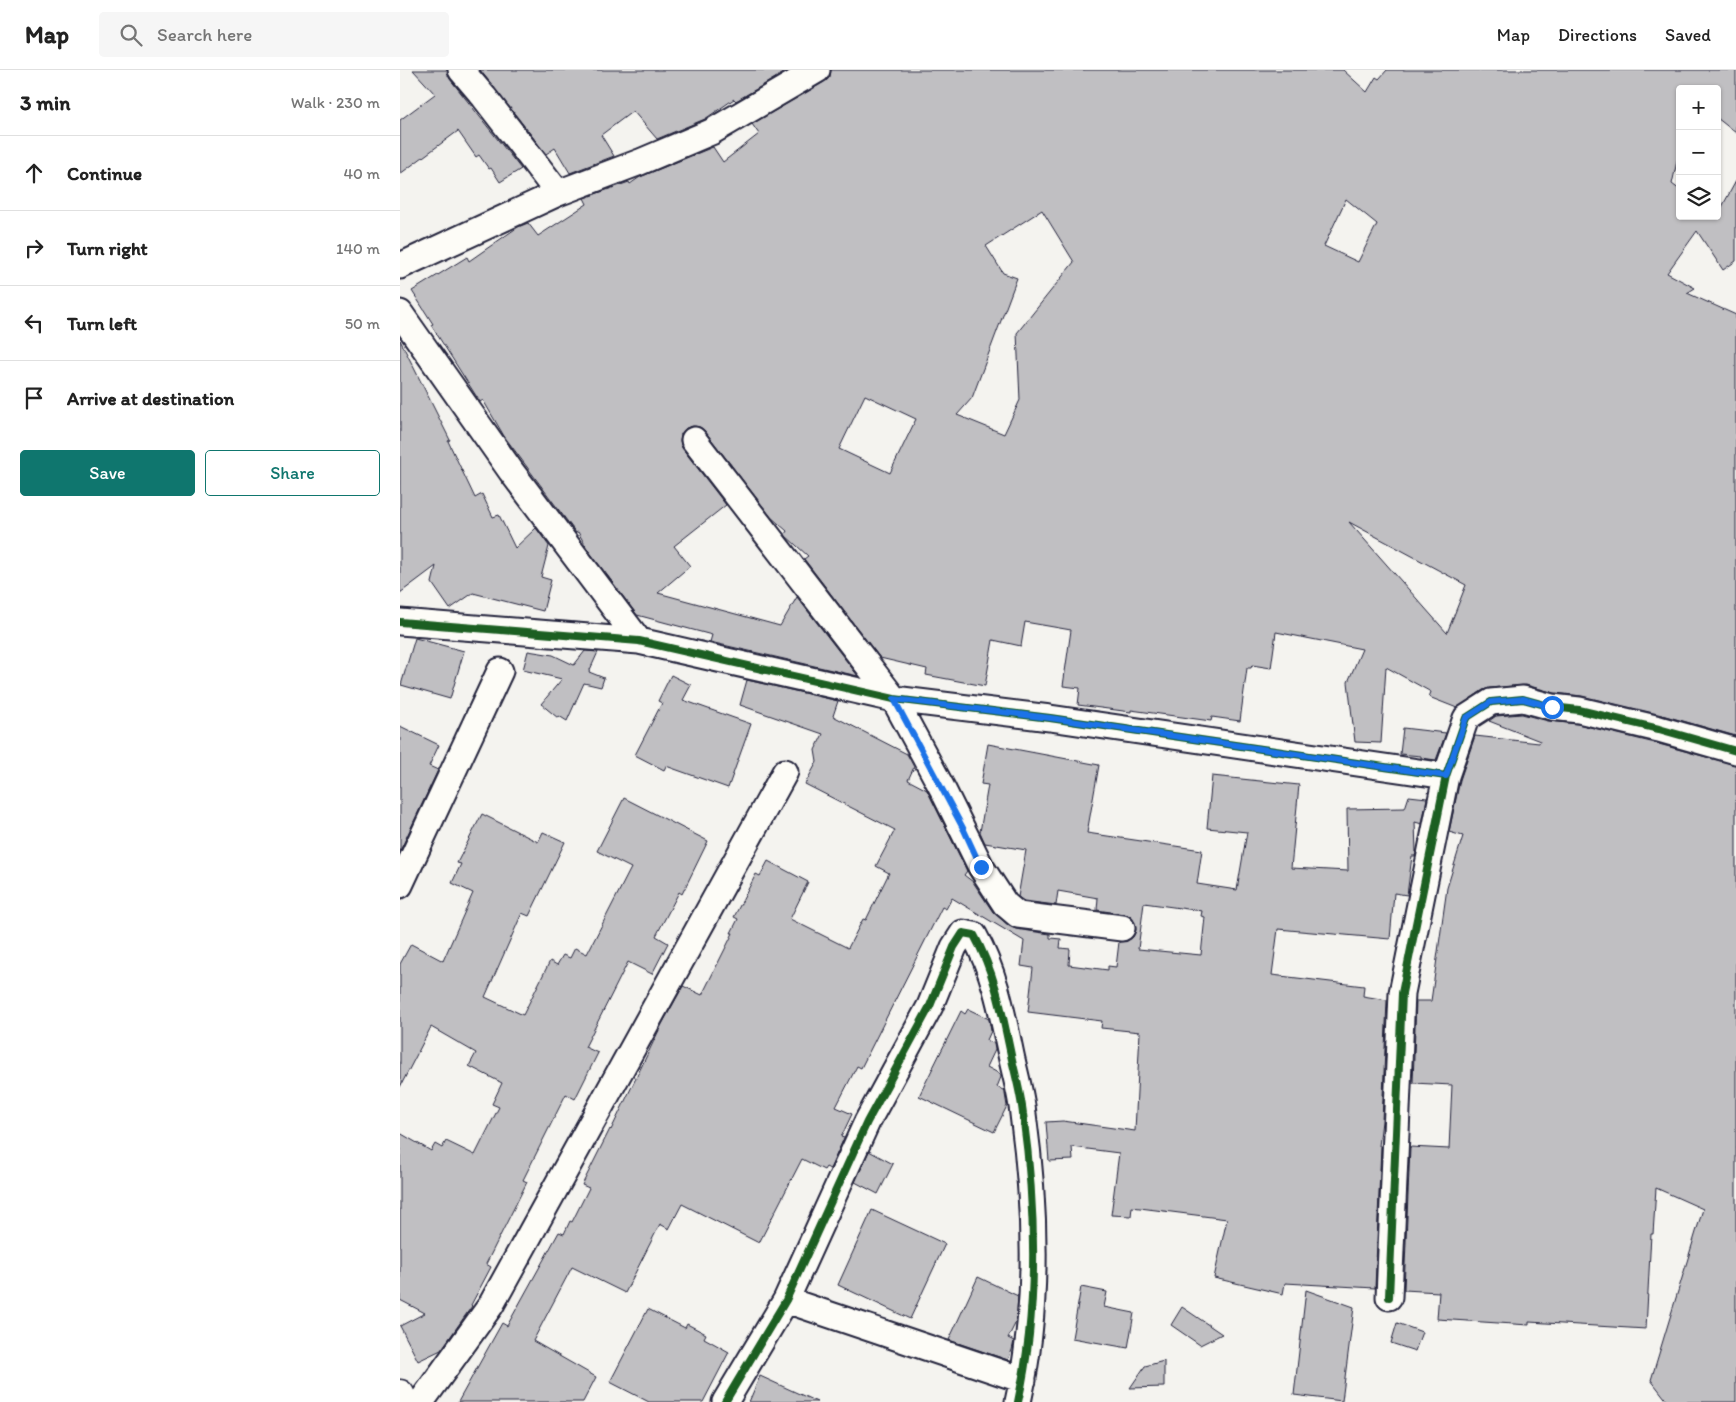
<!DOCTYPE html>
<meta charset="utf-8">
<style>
:root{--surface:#fff;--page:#f6f6f6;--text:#222;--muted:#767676;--line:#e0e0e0;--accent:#0f766e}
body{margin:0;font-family:Itim,sans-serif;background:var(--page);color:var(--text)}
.controls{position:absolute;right:15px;top:15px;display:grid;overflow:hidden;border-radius:5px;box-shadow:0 1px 4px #0004}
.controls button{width:45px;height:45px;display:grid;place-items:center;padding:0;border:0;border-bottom:1px solid var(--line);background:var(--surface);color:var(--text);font:25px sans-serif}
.stop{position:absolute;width:15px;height:15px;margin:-11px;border:4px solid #1a73e8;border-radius:50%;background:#fff}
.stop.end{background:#1a73e8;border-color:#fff;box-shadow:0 1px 5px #0008}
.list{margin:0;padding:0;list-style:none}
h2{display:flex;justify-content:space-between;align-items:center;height:65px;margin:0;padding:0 20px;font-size:21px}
h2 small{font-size:16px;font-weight:400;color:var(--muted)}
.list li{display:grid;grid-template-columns:32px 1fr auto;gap:15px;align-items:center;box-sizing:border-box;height:75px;padding:0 20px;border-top:1px solid var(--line)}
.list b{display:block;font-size:19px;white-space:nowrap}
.list em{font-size:16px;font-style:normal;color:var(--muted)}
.actions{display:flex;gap:10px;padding:15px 20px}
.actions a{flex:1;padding:11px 0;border:1px solid var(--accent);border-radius:5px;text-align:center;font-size:18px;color:var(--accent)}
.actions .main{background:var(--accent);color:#fff}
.icon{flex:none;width:28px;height:28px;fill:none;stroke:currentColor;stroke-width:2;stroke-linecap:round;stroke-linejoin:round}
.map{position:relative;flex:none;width:1336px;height:1332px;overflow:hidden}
header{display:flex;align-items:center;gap:30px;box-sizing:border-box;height:70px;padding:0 25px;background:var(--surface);border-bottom:1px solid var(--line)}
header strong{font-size:24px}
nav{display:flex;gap:28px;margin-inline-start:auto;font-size:18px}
.search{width:350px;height:45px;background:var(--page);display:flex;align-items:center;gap:12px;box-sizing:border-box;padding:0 18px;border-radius:5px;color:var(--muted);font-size:19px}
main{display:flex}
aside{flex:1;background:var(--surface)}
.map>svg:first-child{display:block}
.building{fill:#c0bfc2;stroke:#22223b;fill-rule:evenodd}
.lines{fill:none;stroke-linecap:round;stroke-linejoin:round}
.minor-casing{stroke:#22223b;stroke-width:29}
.major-casing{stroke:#22223b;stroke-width:31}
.minor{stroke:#fdfcf7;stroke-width:25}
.major{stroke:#fdfcf7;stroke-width:28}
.cycleway-casing{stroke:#fdfcf7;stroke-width:11}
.cycleway{stroke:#1b5e20;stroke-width:8}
.route{stroke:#1a73e8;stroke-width:6}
</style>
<header>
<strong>Map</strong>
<div class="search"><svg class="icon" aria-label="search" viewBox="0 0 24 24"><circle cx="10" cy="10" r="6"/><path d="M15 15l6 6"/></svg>Search here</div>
<nav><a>Map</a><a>Directions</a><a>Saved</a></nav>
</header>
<main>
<aside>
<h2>3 min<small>Walk · 230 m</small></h2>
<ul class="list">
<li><svg class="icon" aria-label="ahead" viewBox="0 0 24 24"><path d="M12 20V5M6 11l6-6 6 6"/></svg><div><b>Continue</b></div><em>40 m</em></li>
<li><svg class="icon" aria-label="right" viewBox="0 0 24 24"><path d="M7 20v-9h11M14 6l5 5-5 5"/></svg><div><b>Turn right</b></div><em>140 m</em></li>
<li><svg class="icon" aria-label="left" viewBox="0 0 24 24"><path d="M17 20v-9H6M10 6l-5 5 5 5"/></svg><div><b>Turn left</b></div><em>50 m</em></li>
<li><svg class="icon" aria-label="arrive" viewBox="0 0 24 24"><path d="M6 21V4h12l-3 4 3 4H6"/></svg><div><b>Arrive at destination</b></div></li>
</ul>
<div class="actions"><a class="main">Save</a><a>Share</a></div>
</aside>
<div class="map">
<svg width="1336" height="1332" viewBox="0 0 1336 1332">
<rect width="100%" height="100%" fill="#f4f3ef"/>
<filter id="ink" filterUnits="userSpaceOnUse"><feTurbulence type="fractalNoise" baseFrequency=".02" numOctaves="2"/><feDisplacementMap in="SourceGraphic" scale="10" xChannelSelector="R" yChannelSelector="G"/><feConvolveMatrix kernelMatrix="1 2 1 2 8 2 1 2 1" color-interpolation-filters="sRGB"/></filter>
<g filter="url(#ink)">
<!-- building -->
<path class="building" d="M13 0H47L50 9 121 99 100 112 91 98 89 99 79 85 76 87 58 61 0 104V50L35 24Z
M80 0H389L336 31 334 29 305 49 257 69 233 41 201 65 214 86 170 103 155 78 146 84Z
M431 0H943L967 22 976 7 979 9 987 0H1336V63L1317 48V19L1280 18V78L1272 114 1280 120V146H1317L1336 111V191L1323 200 1297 161 1267 203 1295 218 1287 223 1336 245V666L1262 645 1182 626 1155 623 1126 615 1089 618 1083 620 1057 638 1029 627 1031 622 986 597 981 673 955 672 948 612 962 579 876 562 871 598 852 595 851 598H847L840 651 812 647 811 651 731 640V642L678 635 680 618 663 616 671 560 625 552 621 576 593 570 585 616 526 605 527 599 480 588 404 489 408 486 386 466 385 464 387 461 371 447 305 361 300 357 293 356 286 358 281 364 280 371 282 378 326 435 274 476 290 496 258 523 380 556 397 527 458 606 310 572 312 565 237 545 188 480 178 462 176 463 104 366 83 330 80 332 31 255 33 254 12 221 67 187 69 191 118 157 128 153 138 166 187 134 184 128 229 112 230 114 240 107 313 77 323 92 359 64 352 54 424 12 430 7ZM946 129 977 154 958 192 924 176ZM642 140 674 192 617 263 620 330 604 364 557 345 572 328 617 208 603 203 586 176ZM465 325 516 349 490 403 439 379ZM949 452 1066 515 1047 563Z
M0 270 50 370 48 371 75 428 82 424 93 447 99 445 115 478 136 458 149 476 141 507 151 510 143 541 73 523 50 539 32 513 36 496 0 523Z
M15 568 64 581 50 629 1 615Z
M128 581 153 585 174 595 185 581 198 582 189 602 204 608 201 617 184 613 167 651 159 646 158 648 141 634 162 609 123 600Z
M271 605 291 615 283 630 351 654 328 718 266 696 264 700 235 685 262 633 258 631Z
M347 610 438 631 433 646 507 684 514 697 508 710 527 720 567 801 564 805 573 812 593 842 609 856 616 859 650 864V868L661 869 660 878 670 879 669 895 708 900V896L716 897 719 872 727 871 733 867 736 860 735 853 731 847 724 844 697 840 698 828 658 821 656 835 624 831 618 827 626 780 585 773 580 762 588 715 581 714 588 674 699 695 687 763 802 780 797 814 837 820 847 762 807 758 812 706 899 715 891 798 948 801 947 739 1005 738 1009 726 1027 728 1022 754 1015 752 1016 783 1015 786H1012L1007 825 994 823 990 869 878 859 872 905 964 916 963 926 987 930 982 1051 979 1076H981L975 1218 885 1213 883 1224 814 1208 827 1149 732 1137 731 1146 711 1145 719 1083 672 1077 673 1090 649 1091 646 1052 663 1051 735 1061 740 962 701 958 702 951 628 942 633 898 621 896 624 871 552 828 546 839 542 837 461 998 457 996 436 1037 452 1044 441 1067 444 1068 430 1099 426 1097 424 1100 402 1089 359 1173 282 1134 269 1159 260 1154 225 1223 172 1197 133 1271 196 1307 183 1332H58L102 1253 107 1256 159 1162 164 1164 170 1151 172 1152 189 1118 182 1115 210 1059 211 1060 262 954 283 916 302 925 333 863H331L338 849 334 847 356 804 360 806 368 791 408 812 390 849 448 878 463 849 466 850 489 803 476 796 495 760 405 714 417 692 415 680 423 664 340 635ZM744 833 802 841 801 846 805 847 801 885 738 879Z
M1122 644 1148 651 1177 654 1255 673 1336 695V1332H1268L1251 1310 1303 1139 1256 1118 1253 1164H1251L1246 1259 1129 1252V1255L1037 1249 1039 1222 1004 1220 1010 1077 1049 1079 1052 1015 1013 1013 1016 931H1031L1047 818 1063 766 1049 762 1060 710 1075 666 1139 673 1140 671 1089 651 1096 646Z
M0 656 39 675 29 696 38 700 0 781Z
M1003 658 1046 663 1036 690 1021 688V686L1000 684Z
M224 728 308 771 282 824 279 822 256 866 268 873 252 904 228 892 185 977 198 983 175 1029 166 1024 123 1110 127 1112 86 1194 91 1197 71 1235 72 1236 41 1280 18 1291 0 1256 25 1243 0 1230V1063L31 1081 35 1074 42 1078 46 1071 75 1085 99 1037 92 1034 102 1013 69 996 76 983 31 957 0 1017V894L11 874 43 891 73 823 52 813 61 794 57 793 82 744 138 772 143 762 165 772 129 846 122 843 85 927 123 945 150 891 157 895 163 885 170 888 175 878 187 884 231 798 197 781Z
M568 939 589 949 591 961 587 970 594 974 595 980 587 997 600 1004 601 1007 597 1017 605 1021V1024L607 1036 594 1062 519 1026 561 941 565 944Z
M469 1081 493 1094 478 1124 455 1112Z
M472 1140 545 1174 510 1249 438 1215Z
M578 1207 618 1226 616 1252 608 1268 614 1271 612 1280 608 1290 549 1270Z
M681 1217 707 1222 704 1237 734 1243 728 1278 672 1268Z
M906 1220 954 1237 942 1331 894 1325Z
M782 1237 822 1264 800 1275 771 1255Z
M248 1239 285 1258 287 1254 306 1264 304 1268 329 1282 303 1332H249L210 1312Z
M997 1253 1022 1262 1015 1281 991 1273Z
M764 1291V1317L730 1318 745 1296Z
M360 1306 417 1332H349Z"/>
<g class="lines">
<defs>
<path id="minor" d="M61 0 84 27 158 123
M0 196 158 123 240 92 311 62 417 0
M0 243 111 401 239 571
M294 370 494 629 542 718 581 797 605 834 618 845 722 858
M0 552 239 571 494 629 650 648 1046 706
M0 815 100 601
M989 1227 1002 923 1046 706 1066 648 1091 632 1123 629 1152 637 1179 640 1259 659 1336 681
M386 1230 623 1310
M21 1332 91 1235 385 702
M325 1332 386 1230 467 1052 530 936 554 877 563 863 574 865C595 903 602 942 611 985 615 1004 621 1024 623 1044 636 1139 639 1238 618 1332"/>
<path id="major" d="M0 1324 4 1332"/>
</defs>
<!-- minor casing -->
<use href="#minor" class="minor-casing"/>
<!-- major casing -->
<use href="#major" class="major-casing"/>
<!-- minor -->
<use href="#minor" class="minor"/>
<!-- major -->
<use href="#major" class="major"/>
<defs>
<path id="cycleway" d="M0 552 239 571 494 629 650 648 1046 706
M989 1227 1002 923 1046 706 1066 648 1091 632 1123 629 1152 637 1179 640 1259 659 1336 681
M325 1332 386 1230 467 1052 530 936 554 877 563 863 574 865C595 903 602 942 611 985 615 1004 621 1024 623 1044 636 1139 639 1238 618 1332"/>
</defs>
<!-- cycleway casing -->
<use href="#cycleway" class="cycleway-casing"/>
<!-- cycleway -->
<use href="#cycleway" class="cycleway"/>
</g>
</g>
<g class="lines" filter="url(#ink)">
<!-- route -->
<path class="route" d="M581 797 564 760 494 629 650 648 1046 706 1066 648 1091 632 1123 629 1152 637"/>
</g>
</svg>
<div class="controls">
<button>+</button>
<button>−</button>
<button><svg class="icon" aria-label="layers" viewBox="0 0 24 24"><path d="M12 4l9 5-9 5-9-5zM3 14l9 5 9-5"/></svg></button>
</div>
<div class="stop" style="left:1152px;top:637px"></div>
<div class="stop end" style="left:581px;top:797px"></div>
</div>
</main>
